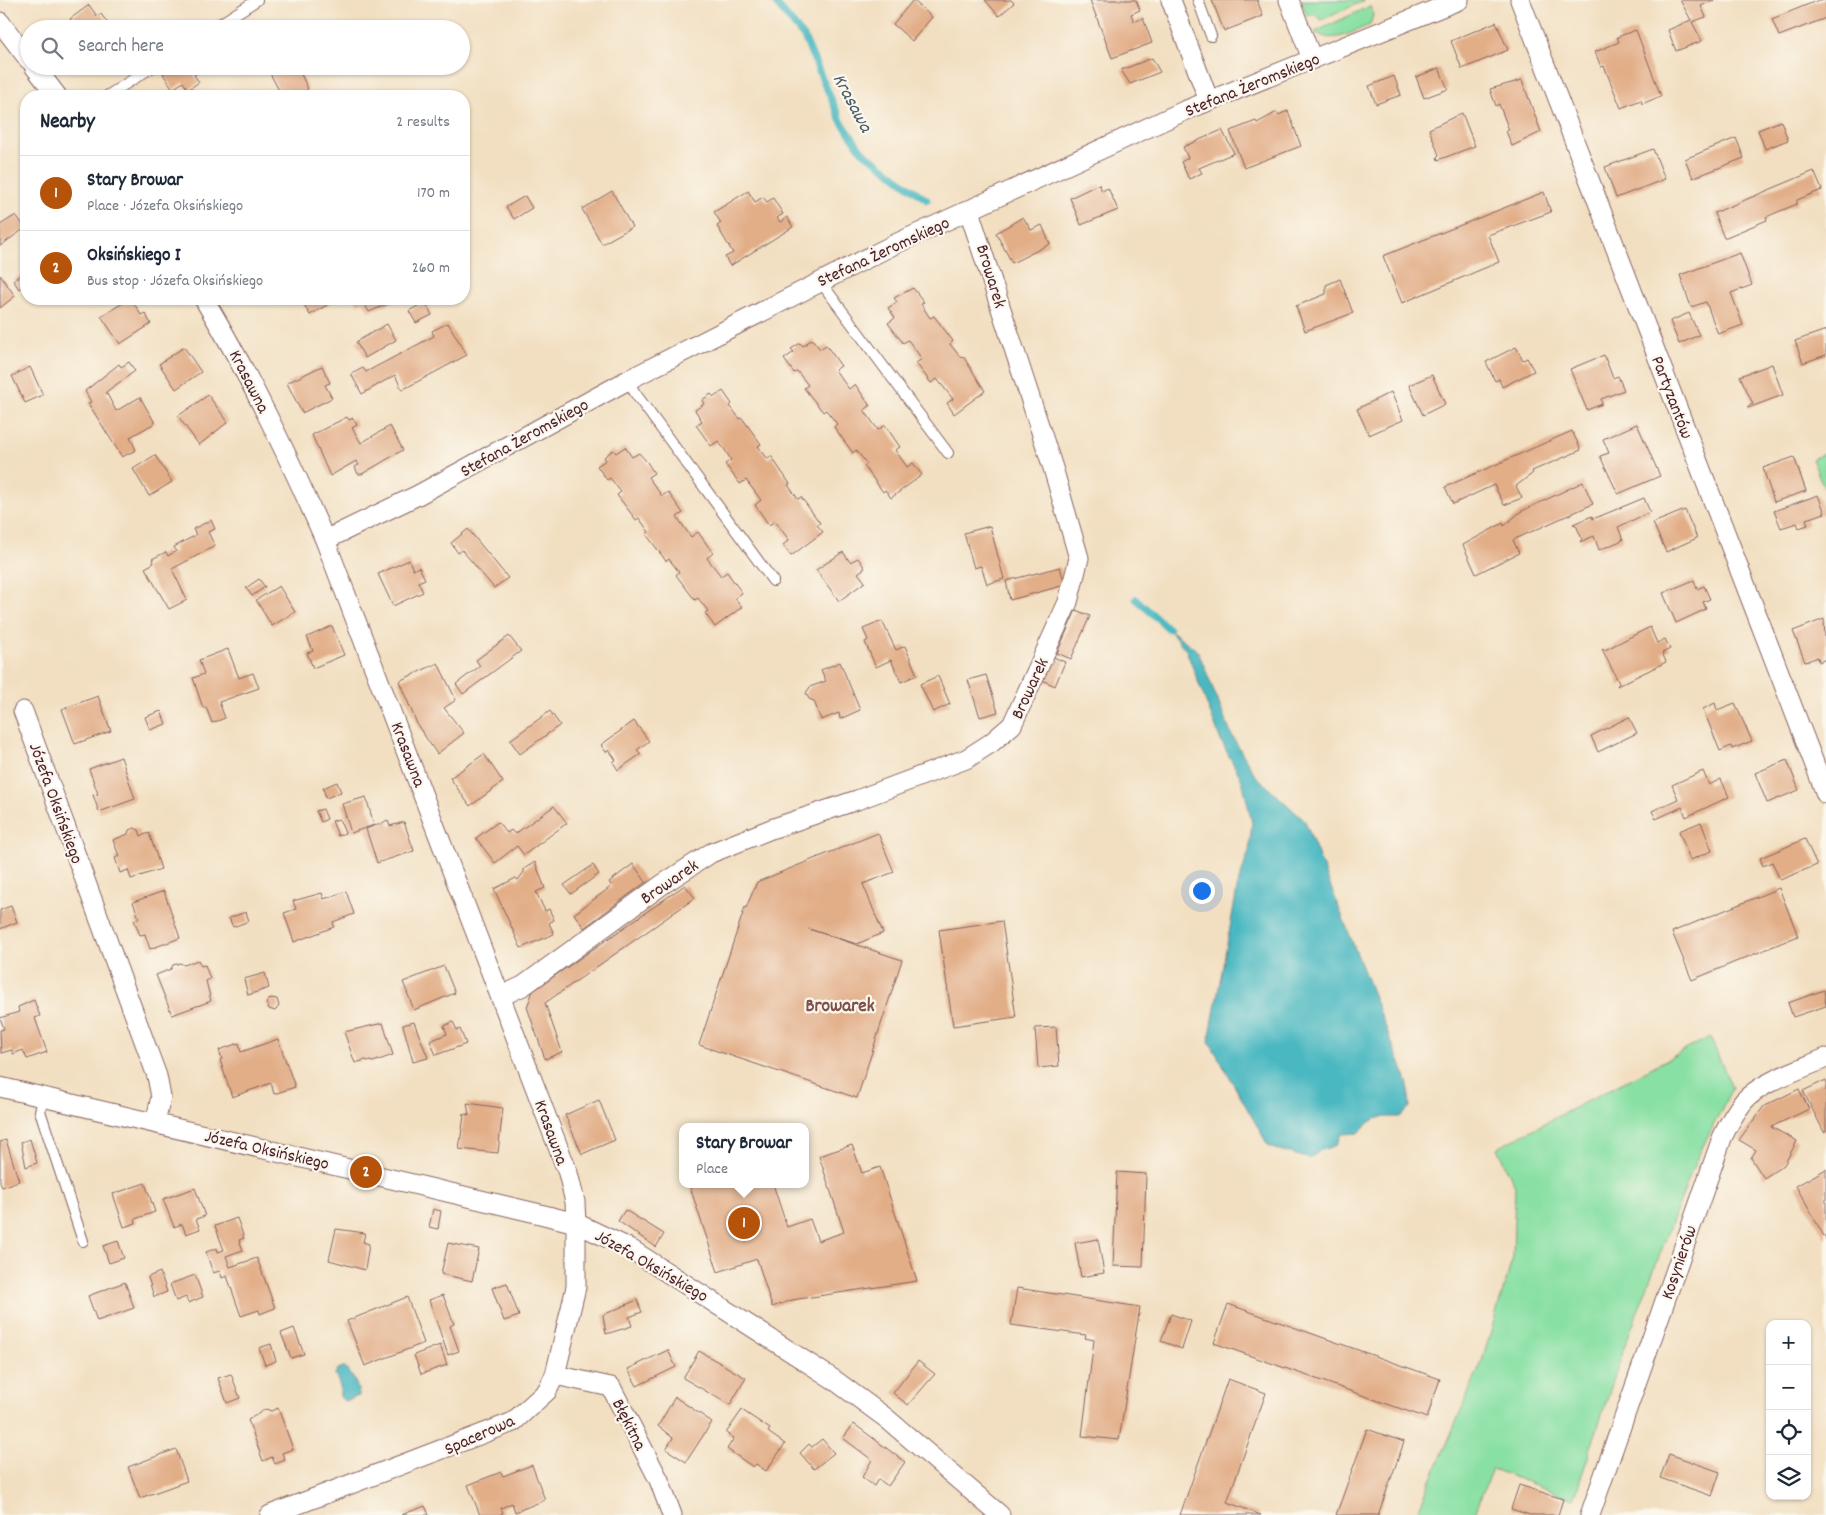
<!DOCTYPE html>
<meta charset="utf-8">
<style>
:root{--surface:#fff;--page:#f2f2f3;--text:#1f2937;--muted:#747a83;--line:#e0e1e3;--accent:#b45309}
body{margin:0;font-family:Dekko,sans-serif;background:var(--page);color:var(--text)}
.controls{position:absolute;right:15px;bottom:15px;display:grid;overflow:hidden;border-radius:10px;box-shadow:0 1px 4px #0004}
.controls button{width:45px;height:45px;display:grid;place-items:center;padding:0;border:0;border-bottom:1px solid var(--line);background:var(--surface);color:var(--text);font:25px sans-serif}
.you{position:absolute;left:1201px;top:890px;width:18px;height:18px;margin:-12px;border:4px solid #fff;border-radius:50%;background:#1a73e8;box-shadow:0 0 0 8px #1a73e833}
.badge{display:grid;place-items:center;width:32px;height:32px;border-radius:50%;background:var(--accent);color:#fff;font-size:16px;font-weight:700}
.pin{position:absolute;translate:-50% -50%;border:2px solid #fff;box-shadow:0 1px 5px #0006}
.popup{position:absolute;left:679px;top:1123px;width:130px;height:65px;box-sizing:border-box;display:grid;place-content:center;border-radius:10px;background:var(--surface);filter:drop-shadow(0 1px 4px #0005);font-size:16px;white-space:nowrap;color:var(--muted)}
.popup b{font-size:19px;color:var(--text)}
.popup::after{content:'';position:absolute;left:50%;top:100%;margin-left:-10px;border:10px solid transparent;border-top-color:var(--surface)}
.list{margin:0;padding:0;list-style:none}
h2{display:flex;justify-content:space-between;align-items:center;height:65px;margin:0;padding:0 20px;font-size:21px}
h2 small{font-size:16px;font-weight:400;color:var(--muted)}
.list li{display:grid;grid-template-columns:32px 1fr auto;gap:15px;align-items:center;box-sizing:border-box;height:75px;padding:0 20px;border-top:1px solid var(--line)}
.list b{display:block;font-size:19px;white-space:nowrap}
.list p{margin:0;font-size:16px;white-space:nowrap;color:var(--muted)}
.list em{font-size:16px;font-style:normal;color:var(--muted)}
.icon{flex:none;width:28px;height:28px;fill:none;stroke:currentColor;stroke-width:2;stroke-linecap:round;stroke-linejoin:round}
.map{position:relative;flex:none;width:1826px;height:1515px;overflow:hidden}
.search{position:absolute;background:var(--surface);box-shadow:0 1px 4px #0004;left:20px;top:20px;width:450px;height:55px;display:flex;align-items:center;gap:12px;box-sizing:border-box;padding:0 18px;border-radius:28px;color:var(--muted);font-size:19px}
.panel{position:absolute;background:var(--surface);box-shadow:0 1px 4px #0004;left:20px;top:90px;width:450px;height:215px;border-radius:20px}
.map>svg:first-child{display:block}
.green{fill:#89e0a4;stroke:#6a8068}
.water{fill:#49b8c1;stroke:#4a6c76}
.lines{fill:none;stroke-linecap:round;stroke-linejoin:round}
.stream{stroke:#49b8c1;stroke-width:7}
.building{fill:#e2ae88}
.service-casing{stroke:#856260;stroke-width:12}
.minor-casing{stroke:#856260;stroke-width:21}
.service{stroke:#fff;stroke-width:10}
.minor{stroke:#fff;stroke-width:19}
.labels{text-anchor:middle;stroke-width:4.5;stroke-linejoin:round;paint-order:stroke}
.street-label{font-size:18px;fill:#4a1f2b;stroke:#fbf7ec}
.water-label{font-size:19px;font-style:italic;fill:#4a5c67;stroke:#fbf7ec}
.neighbourhood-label{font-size:19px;font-weight:bold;fill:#7f514c;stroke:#fbf7ec}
</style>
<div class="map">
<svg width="1826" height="1515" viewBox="0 0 1826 1515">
<rect width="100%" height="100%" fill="#fbf7ec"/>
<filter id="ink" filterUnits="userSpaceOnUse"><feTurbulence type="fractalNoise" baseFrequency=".02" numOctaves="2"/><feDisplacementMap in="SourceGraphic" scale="10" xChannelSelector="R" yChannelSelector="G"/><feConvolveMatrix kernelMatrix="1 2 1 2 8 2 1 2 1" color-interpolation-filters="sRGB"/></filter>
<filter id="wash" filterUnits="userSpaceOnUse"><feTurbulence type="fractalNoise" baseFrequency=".0096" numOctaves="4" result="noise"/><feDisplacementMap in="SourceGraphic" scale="20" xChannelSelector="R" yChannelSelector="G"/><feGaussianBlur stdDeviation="1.12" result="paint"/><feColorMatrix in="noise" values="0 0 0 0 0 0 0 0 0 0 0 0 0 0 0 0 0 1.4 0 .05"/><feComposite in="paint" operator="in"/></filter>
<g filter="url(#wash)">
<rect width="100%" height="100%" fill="#f2dfc1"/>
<!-- green -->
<path class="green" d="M1301 0H1365L1322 20 1314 14 1307 16Z
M1370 6 1373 15 1370 25C1351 32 1333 45 1315 32Z
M1826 453V493L1812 459Z
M1710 1037 1732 1088 1696 1160 1625 1345 1574 1499 1492 1469 1474 1515H1428L1418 1511 1482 1361 1513 1257 1515 1186 1497 1148Z"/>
<!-- water -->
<path class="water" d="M1169 629 1198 651 1231 734 1255 775 1305 821 1408 1084 1410 1107 1400 1117C1379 1117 1372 1116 1359 1133L1341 1134 1336 1145 1319 1151 1310 1159 1269 1147 1209 1041 1238 884 1249 851 1252 823 1242 780 1221 741 1186 650Z
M343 1367C351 1372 359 1386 359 1396L344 1401 340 1397V1386L335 1374 338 1369Z"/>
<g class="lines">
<!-- stream -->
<path class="stream" d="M773 0 804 37 841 121 862 151 927 200
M1136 599 1169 629"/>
</g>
<g id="blocks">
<!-- building -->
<path class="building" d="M913 0 932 17 912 41 893 24Z
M985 0H1011L1014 3 999 16Z
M1090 0H1136L1140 10 1131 14 1134 22 1143 18 1152 43 1112 58Z
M1212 0H1257L1263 16 1224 31Z
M1680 0H1714L1701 6 1706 17 1692 22 1702 41 1676 51 1668 30 1691 20Z
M1819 0H1826V18L1779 36 1772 19Z
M89 5 97 16 101 14 112 29H77L70 19Z
M1496 22 1508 50 1462 69 1451 41Z
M1636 30 1661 96 1642 104 1641 100 1621 108 1604 66 1601 67 1595 52 1619 42 1617 37Z
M1152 58 1160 72 1130 84 1121 70Z
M175 66H209L194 75 199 82 188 90 183 82 173 89 163 74Z
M266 66H297L308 89 294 96H282Z
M1439 68 1448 89 1424 98 1416 77Z
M1394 76 1401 95 1376 104 1369 86Z
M1522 80 1541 132 1512 146 1506 131 1509 130 1499 104 1496 106 1490 89Z
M1288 111 1301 146 1244 168 1230 131 1256 121 1257 123 1277 112 1278 115Z
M1462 113 1475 146 1438 160 1437 157 1439 155 1429 129Z
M1781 121 1788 140 1765 149 1758 130Z
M1222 130 1234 153 1199 168 1202 173 1189 179 1181 162 1188 158 1183 147Z
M1736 138 1744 158 1693 178 1685 159Z
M1653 149 1665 179 1616 198 1605 167Z
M1814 171 1822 190 1797 200V204L1766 217 1767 220 1724 238 1714 213Z
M1099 184 1102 191 1108 188 1118 210 1081 225 1070 198Z
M612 191 632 227 602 244 582 209Z
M748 191 755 202 763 197 767 202 773 198 783 214 777 218 780 222 787 217 793 227 730 266 725 257 733 253 717 226 721 223 714 212Z
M1544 192 1551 212 1488 235 1499 262 1402 303 1383 256Z
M525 196 532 208 514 219 506 207Z
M16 215 25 228 0 246V225Z
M1023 217 1031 230 1042 225 1050 244 1012 263 996 233Z
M1740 253 1752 285 1731 293 1743 325 1718 334 1706 302 1691 307 1680 275Z
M26 271V284L19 289 13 280Z
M0 275 15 296 0 308Z
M1340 279 1353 313 1305 331 1296 306 1326 294V285Z
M913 288 924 302 921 304 930 318 934 316 953 341 950 344 961 358 963 356 985 391 954 414 947 403 953 399 937 379 931 383 916 363 922 359 908 340 903 343 888 323 895 318 888 308 897 302 894 298Z
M130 299H134L132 300 141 315 145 313 151 324 120 344 101 316Z
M304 299H337L310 315 301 300Z
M355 299H399L369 312 363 301 358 304Z
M425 302 432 315 416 323 409 311Z
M1689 313 1699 335 1679 344 1670 321Z
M448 323 467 355 402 390 395 375 362 394 351 374 363 368 366 372 434 336 432 331Z
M387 324 396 340 365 358 356 342Z
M1826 330V355L1803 363 1795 341Z
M812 339 820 349 826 345 841 366 835 370 849 389 855 384 870 406 864 410 878 430 885 425 900 447 895 450 907 467 913 463 922 475 891 498 885 490 883 492 864 466 867 464 856 450 853 453 834 427 837 424 826 410 823 412 804 388 808 385 797 371 794 373 784 359 794 352 791 349 800 343 803 346Z
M184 347 201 372 176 389 159 364Z
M1516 347 1523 360 1527 358 1534 371 1502 387 1499 379 1495 381 1486 362Z
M1604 355 1613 378 1618 376 1624 390 1601 399 1602 404 1587 410 1570 369Z
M129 362 135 371 106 392 116 411 140 397 155 423 130 437 136 450 122 457 88 403 91 402 85 391 119 364 121 367Z
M1772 364 1783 395 1748 408V406L1753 404 1740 376Z
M322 366 330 383 325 385 332 398 302 413 287 383Z
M30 367 43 395 25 403 12 376Z
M1432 375 1445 404 1423 415 1409 385Z
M723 391 732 404 730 406 740 419 742 418 761 444 758 446 768 459 771 456 790 484 788 485 798 499 801 497 820 523 817 525 823 532 791 556 783 545 789 540 775 521 769 525 755 505 761 500 746 480 740 484 725 464 731 460 725 450 718 441 711 446 696 425 702 421 695 410 704 404 702 400 711 394 714 397Z
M1391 392 1403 420 1369 435 1357 409Z
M208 395 228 422 199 445 178 416Z
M347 417 349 420 353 418 357 425 352 428 361 443 390 426 403 450 362 474H358L355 467 359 465 356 461 330 476 312 435Z
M1637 424 1660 476 1618 494 1600 456 1609 453 1603 439Z
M1572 431 1581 450 1532 471 1533 473 1516 486 1522 498 1504 505 1494 485 1453 504 1445 487Z
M625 447 632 457 639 453 647 462 654 473 648 477 662 496 668 492 683 513 677 517 691 537 698 532 713 553 707 558 721 576 727 572 742 593 735 598 742 607 715 627 705 613 708 611 698 598 695 600 676 575 679 572 669 559 666 561 646 534 649 532 639 518 636 520 617 495 621 492 610 478 607 480 597 466 606 460 604 457 613 450 616 453Z
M155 455 172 482 149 496 133 469Z
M1794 457 1806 491 1774 502 1763 468Z
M1583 482 1593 504 1513 540 1519 553 1476 574 1463 545 1503 523 1504 526 1520 512Z
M1818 495 1825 513 1806 519 1808 525 1799 528 1797 523 1781 528 1774 511Z
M1644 498 1650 512 1618 527 1623 540 1599 550 1594 536 1580 542 1582 539 1576 525 1573 524 1592 516 1593 519Z
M1685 510 1697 538 1666 552 1653 523Z
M211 520 215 529 208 532 215 546 172 569 187 600 169 609 145 568 154 563 152 559 166 552 168 556 176 551 174 547 196 535 193 529Z
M990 526 1004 579 987 584 981 566 974 568 964 533Z
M468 529 508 578 494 588 462 550 458 553 451 543Z
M843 552 850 562 858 558 865 568 858 573 865 582 839 601 816 570Z
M409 560 413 570 419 567 425 579 418 582 423 592 393 606 378 574Z
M1060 567 1065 585 1010 600 1006 581Z
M259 579 265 587 252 596 246 588Z
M1694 580 1697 589 1704 586 1710 599 1703 602 1706 609 1676 623 1663 593Z
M279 586 295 612 272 626 256 600Z
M1076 610 1090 616 1071 659 1057 653Z
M1824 619 1826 659 1819 662 1818 657 1805 662 1793 631Z
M882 621 896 650 905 646 917 675 901 682 891 660 876 667 865 642 868 640 863 629Z
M332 626 344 655 313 668 307 653 313 651 307 637Z
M1650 627 1657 643 1665 639 1670 649 1662 653 1666 662 1617 686 1619 683 1602 649 1605 650Z
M509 636 521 651 463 694 456 684 480 666 476 660Z
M228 649 239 678 253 673 259 688 219 702 225 718 212 723 206 707 203 708 193 678 204 674 199 660Z
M1051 656 1065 662 1055 686 1040 679Z
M840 662 860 710 840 719 839 713 821 720 814 701 809 699 806 693 810 687 826 681 821 670Z
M438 663 456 700 444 708 464 733 437 754 418 726 399 681Z
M986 675 998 712 980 717 968 680Z
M938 676 950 704 933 712 920 684Z
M98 696 111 731 75 744 62 709Z
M1715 703 1717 710 1735 703 1752 741 1732 749 1731 746 1720 751 1703 709Z
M161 711 166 724 150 730 145 717Z
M550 711 560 725 520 754 510 740Z
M1629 717 1637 733 1598 752 1591 736Z
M634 721 649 741 637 750 641 754 618 770 613 762 616 760 609 750 606 752 601 745Z
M484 754 503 782 470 806 450 778Z
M121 757 135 799 99 812 93 795 98 794 89 769Z
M1787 760 1799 790 1767 803 1755 773Z
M1703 771 1709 785 1721 779 1729 797 1686 817 1682 807 1656 819 1652 811 1678 799 1672 785Z
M337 782 341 792 326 798 323 788Z
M366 797 374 825 351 833 342 804Z
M554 806 567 823 524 855 517 846 495 863 476 838 498 822 507 833 511 830 515 834Z
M323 809 327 819 321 822 316 811Z
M339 819 345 833 338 836 332 821Z
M388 821 390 826 404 822 414 851 377 863 366 829Z
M1701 822 1712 851 1690 860 1679 831Z
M135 828 139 830 141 836 149 833 161 869 131 879 128 870 120 873 115 858 119 856 113 840 128 834 129 830Z
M878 833 894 872 863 884 883 933 857 944 809 929 902 960 857 1098 699 1045 745 907 746 908 757 882Z
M1805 839 1817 865 1780 880 1772 862 1763 866 1760 858Z
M535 862 545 888 536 892 545 911 549 909 554 920 549 923 554 934 521 948 494 889 516 878 518 880 524 872V869Z
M633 864 646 882 584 928 574 914 612 886 609 882Z
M593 865 599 874 571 894 564 885Z
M685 885 695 898 545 1003 562 1052 545 1059 527 1007 533 991Z
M1779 888 1798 936 1692 980 1672 932Z
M164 891 180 938 150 949 145 934 140 935 134 920 139 918 133 902Z
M346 891 354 914 333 922 334 927 294 942 284 913 296 909 293 901 322 893 324 899Z
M11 906 17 922 0 929V910Z
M246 912 249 921 233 927 229 918Z
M1002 921 1016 1017 953 1026 939 930Z
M198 960 201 966 205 965 210 979 206 981 211 1001 172 1015 156 975 171 969 173 965 180 963 184 965Z
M444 966 455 993 414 1010 403 982Z
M265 973 269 988 248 995 244 979Z
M1824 990 1826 1006 1793 1017 1788 1003Z
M271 998 277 999 279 1006 275 1011 269 1009 266 1003Z
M34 1000 40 1016 35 1018 47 1052 27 1059 23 1050 13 1054 12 1050 1 1053 0 1030 4 1029 0 1018 19 1012 18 1007Z
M414 1022 428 1058 413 1062 403 1025Z
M453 1022 457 1030 460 1029 466 1044 436 1055 430 1041 447 1034 444 1026Z
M383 1023 393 1055 373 1062 365 1060 355 1063 344 1032Z
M1056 1027 1059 1066 1038 1068 1035 1028Z
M278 1039 295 1087 274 1094 271 1083 232 1097 220 1060 222 1059 219 1050 239 1043 241 1052Z
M1826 1080V1131L1824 1132 1803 1091Z
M1799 1089 1809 1109 1771 1127 1797 1141 1784 1165 1764 1178 1751 1158 1756 1150 1739 1140 1764 1106Z
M599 1100 615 1140 582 1154 565 1115Z
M467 1103 503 1108 498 1153 459 1149 464 1116 462 1114 469 1115Z
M30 1139 37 1163 26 1167 21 1142Z
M6 1140 19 1181 2 1187 0 1183V1142Z
M852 1145 862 1173 880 1167 917 1281 792 1300 772 1307 757 1259 718 1272 689 1184H773L787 1227 810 1219 818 1241 844 1232 819 1156Z
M1826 1169V1240L1796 1186Z
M1117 1172 1146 1174 1143 1267 1113 1266Z
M145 1183 155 1212 135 1219 136 1223 124 1227 113 1194Z
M195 1188 205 1216 196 1219 200 1229 186 1234 182 1224 174 1227 163 1199Z
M433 1209 441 1211 438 1229 429 1227Z
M625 1210 664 1234 656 1247 618 1221Z
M237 1218 244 1238 239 1240 243 1250 226 1256 230 1267 257 1258 275 1308 260 1314 259 1310 241 1316 227 1276 222 1278 220 1271 213 1273 206 1252 217 1248 218 1252 224 1250 215 1226Z
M336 1229 365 1233 363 1242 369 1244 365 1270 329 1260Z
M1098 1239 1104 1273 1081 1277 1075 1243Z
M118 1241 124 1258 109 1263 103 1246Z
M448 1243 479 1249 472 1281 441 1274Z
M160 1272 167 1292 154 1297 148 1277Z
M195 1275 203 1297 188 1303 186 1297 176 1301 170 1284Z
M125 1282 134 1308 97 1321 88 1296Z
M507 1283 519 1316 504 1321 492 1288Z
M1017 1288 1140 1307 1119 1440 1082 1436 1094 1340 1085 1338 1086 1335 1011 1325Z
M443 1295 454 1324 450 1326 459 1351 448 1355 429 1300Z
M407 1297 424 1343 365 1366 347 1321Z
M637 1300 642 1312 629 1317 632 1326 606 1334 603 1315Z
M1228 1304 1440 1379 1427 1418 1214 1343Z
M1171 1314 1191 1321 1182 1349 1161 1341Z
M294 1328 304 1354 291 1358 281 1333Z
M271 1344 276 1361 265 1365 259 1348Z
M440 1345 447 1365 421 1374 414 1355Z
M668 1350 676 1367 637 1386 628 1369Z
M699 1351 746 1378 730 1405 683 1378Z
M918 1361 935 1374 908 1405 893 1393Z
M231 1374 240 1398 227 1403 218 1378Z
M1228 1379 1266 1393 1227 1502 1261 1515H1180Z
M675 1397 712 1422 686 1462 666 1449 673 1438 658 1426Z
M278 1408 293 1449 282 1453 285 1460 275 1464 272 1457 263 1461 248 1420 266 1409 271 1411Z
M742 1410 770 1429 768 1432 785 1444 766 1471 756 1464 753 1467 727 1449 734 1438 726 1433Z
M854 1424 905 1462 888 1486 878 1479 874 1486 862 1477 872 1460 843 1438Z
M1367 1429 1404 1442 1378 1515H1336Z
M822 1439 834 1453 814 1469 800 1453 809 1444 812 1447Z
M176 1449 187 1481 140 1498 128 1467Z
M1669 1454 1720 1472 1712 1496 1660 1478Z
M532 1465 545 1500 515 1512 512 1503 501 1508 503 1513 499 1515H480L468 1485 501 1472 503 1476Z
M1519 1485 1563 1499 1558 1515H1530L1511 1509Z
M425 1506 429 1515H401Z"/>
</g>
</g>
<g filter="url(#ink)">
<use href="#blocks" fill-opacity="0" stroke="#856260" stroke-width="1"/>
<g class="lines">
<defs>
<path id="service" d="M1198 0 1211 36
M212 29 257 0
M107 96 154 66
M820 281 948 453
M628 380 635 393 773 581
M44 1097 40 1111 83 1241"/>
<path id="minor" d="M1171 0 1209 101
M1289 0 1312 59
M1520 0 1826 794
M0 22 29 60
M34 66 57 96
M204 299C250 376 289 457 325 540L568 1173 575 1202 576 1223V1287L555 1375 547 1391 513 1422 270 1515
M325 540 418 495 628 380 891 246 1184 111 1459 0
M23 711 157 1076 161 1097 155 1123
M501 996 523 986 663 884 711 853 771 829 857 800 966 759 991 743 1012 725 1068 602 1079 558 1053 468 969 211
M0 1087 536 1213 576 1223 629 1248 833 1379 886 1418 1000 1515
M555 1375 611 1387 659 1480 672 1515
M1590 1515 1722 1138C1728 1125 1735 1112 1744 1101 1762 1081 1802 1069 1826 1058"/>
</defs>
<!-- service casing -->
<use href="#service" class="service-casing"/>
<!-- minor casing -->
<use href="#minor" class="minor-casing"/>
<!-- service -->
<use href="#service" class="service"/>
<!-- minor -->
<use href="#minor" class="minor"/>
</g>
</g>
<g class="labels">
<!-- street labels -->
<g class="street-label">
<text transform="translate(1252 84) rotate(-22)" y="6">Stefana Żeromskiego</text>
<text transform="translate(883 251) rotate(-25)" y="6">Stefana Żeromskiego</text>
<text transform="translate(992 276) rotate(73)" y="6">Browarek</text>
<text transform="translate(250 381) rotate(63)" y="6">Krasawna</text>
<text transform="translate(1673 397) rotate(69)" y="6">Partyzantów</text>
<text transform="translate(524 437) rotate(-29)" y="6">Stefana Żeromskiego</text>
<text transform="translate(1029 688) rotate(-65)" y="6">Browarek</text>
<text transform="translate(409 754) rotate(69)" y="6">Krasawna</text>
<text transform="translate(57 803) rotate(70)" y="6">Józefa Oksińskiego</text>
<text transform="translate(669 881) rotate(-34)" y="6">Browarek</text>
<text transform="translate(552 1132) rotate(70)" y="6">Krasawna</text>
<text transform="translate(267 1149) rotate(13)" y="6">Józefa Oksińskiego</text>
<text transform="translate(1678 1262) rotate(-71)" y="6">Kosynierów</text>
<text transform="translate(652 1265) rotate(30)" y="6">Józefa Oksińskiego</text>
<text transform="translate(630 1424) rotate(63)" y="6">Błękitna</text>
<text transform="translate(479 1434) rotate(-24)" y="6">Spacerowa</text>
</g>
<!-- water labels -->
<g class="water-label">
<text transform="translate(854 102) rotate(62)" y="7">Krasawa</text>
</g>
<!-- neighbourhood labels -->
<g class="neighbourhood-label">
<text x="840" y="1011">Browarek</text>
</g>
</g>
</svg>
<div class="controls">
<button>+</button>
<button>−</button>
<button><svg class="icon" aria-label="locate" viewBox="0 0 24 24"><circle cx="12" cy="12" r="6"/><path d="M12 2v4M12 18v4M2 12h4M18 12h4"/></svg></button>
<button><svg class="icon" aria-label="layers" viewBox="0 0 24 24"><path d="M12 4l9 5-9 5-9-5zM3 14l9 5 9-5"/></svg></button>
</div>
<div class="you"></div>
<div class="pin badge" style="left:744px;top:1223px">1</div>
<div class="popup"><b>Stary Browar</b>Place</div>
<div class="pin badge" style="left:366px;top:1172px">2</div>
<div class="search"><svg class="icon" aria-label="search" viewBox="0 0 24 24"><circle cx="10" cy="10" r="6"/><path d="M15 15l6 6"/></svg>Search here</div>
<section class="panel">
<h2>Nearby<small>2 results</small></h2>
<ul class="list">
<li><span class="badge">1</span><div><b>Stary Browar</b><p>Place · Józefa Oksińskiego</p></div><em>170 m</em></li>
<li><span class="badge">2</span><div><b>Oksińskiego I</b><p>Bus stop · Józefa Oksińskiego</p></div><em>260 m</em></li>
</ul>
</section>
</div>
